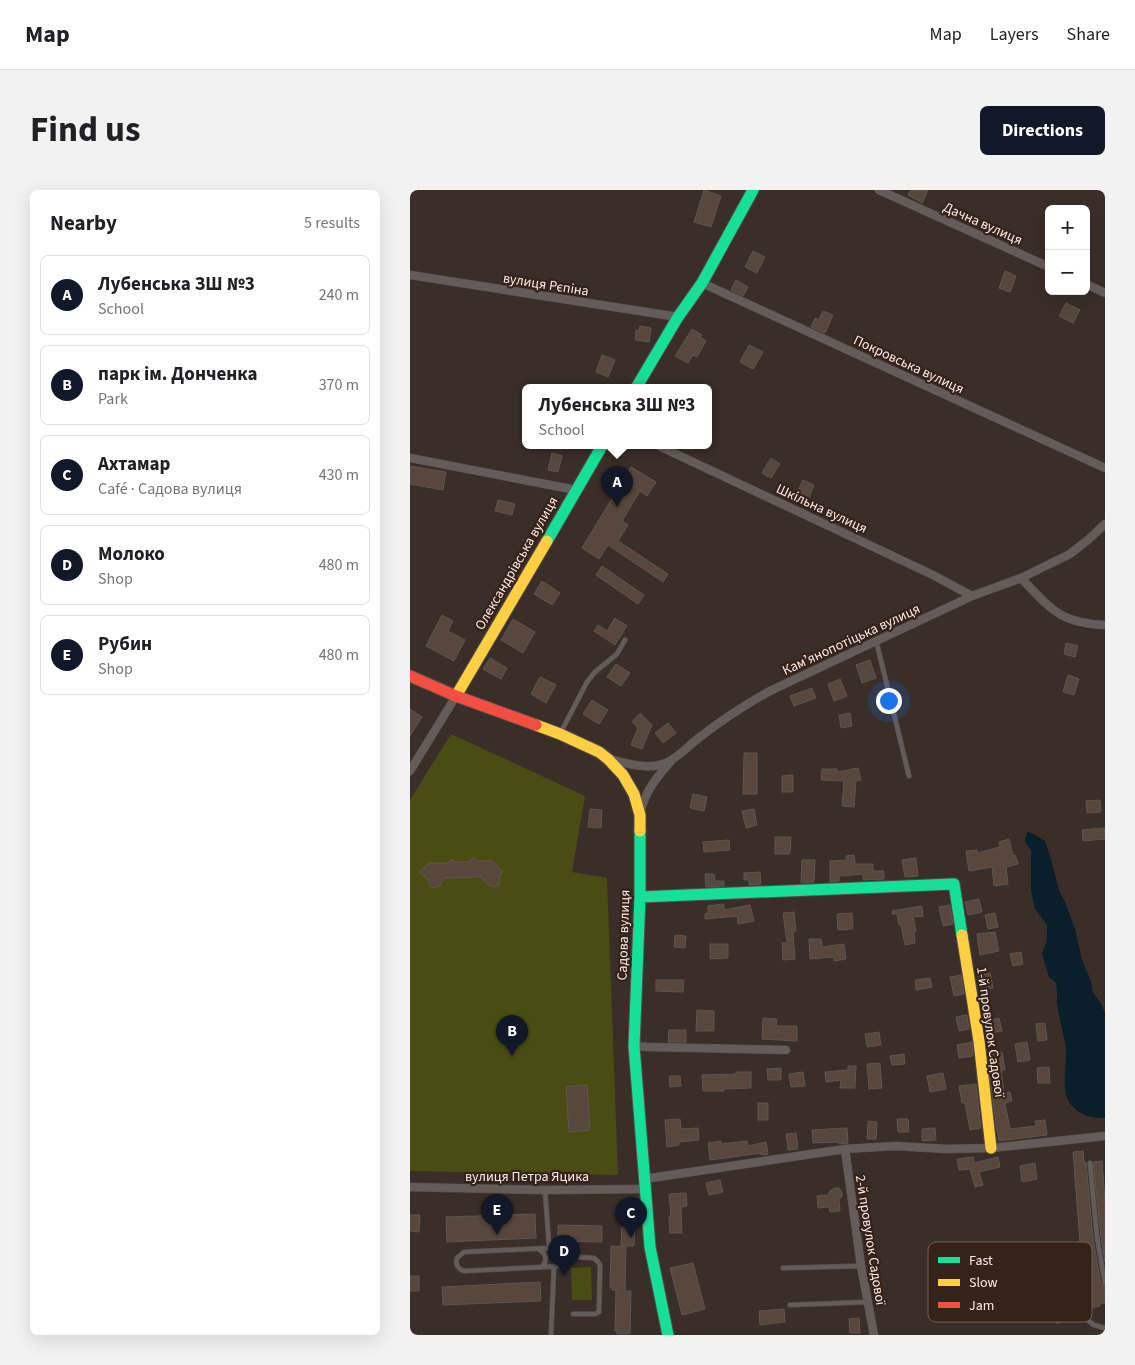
<!DOCTYPE html>
<meta charset="utf-8">
<style>
:root{--surface:#fff;--page:#f2f2f2;--text:#202124;--muted:#757577;--line:#e0e0e0;--accent:#111827}
body{margin:0;font-family:"Source Sans 3",sans-serif;background:var(--page);color:var(--text)}
.controls{position:absolute;right:15px;top:15px;display:grid;overflow:hidden;border-radius:8px;box-shadow:0 5px 20px #0002}
.controls button{width:45px;height:45px;display:grid;place-items:center;padding:0;border:0;border-bottom:1px solid var(--line);background:var(--surface);color:var(--text);font:25px sans-serif}
.you{position:absolute;left:478px;top:510px;width:18px;height:18px;margin:-12px;border:4px solid #fff;border-radius:50%;background:#1a73e8;box-shadow:0 0 0 8px #1a73e833}
.badge{display:grid;place-items:center;width:32px;height:32px;border-radius:50%;background:var(--accent);color:#fff;font-size:16px;font-weight:700}
.pin{position:absolute;translate:-50% -41px;filter:drop-shadow(0 1px 2px #0008)}
.pin::after{content:'';position:absolute;top:26px;width:18px;height:15px;background:inherit;clip-path:polygon(0 0,100% 0,50% 100%)}
.popup{position:absolute;left:112px;top:194px;width:190px;height:65px;box-sizing:border-box;display:grid;place-content:center;border-radius:8px;background:var(--surface);filter:drop-shadow(0 1px 4px #0005);font-size:16px;white-space:nowrap;color:var(--muted)}
.popup b{font-size:19px;color:var(--text)}
.popup::after{content:'';position:absolute;left:50%;top:100%;margin-left:-10px;border:10px solid transparent;border-top-color:var(--surface)}
.list{margin:0;padding:0;list-style:none}
h2{display:flex;justify-content:space-between;align-items:center;height:65px;margin:0;padding:0 20px;font-size:21px}
h2 small{font-size:16px;font-weight:400;color:var(--muted)}
.list li{display:grid;grid-template-columns:32px 1fr auto;gap:15px;align-items:center;box-sizing:border-box;height:80px;margin:0 10px 10px;padding:0 10px;border:1px solid var(--line);border-radius:8px}
.list b{display:block;font-size:19px;white-space:nowrap}
.list p{margin:0;font-size:16px;white-space:nowrap;color:var(--muted)}
.list em{font-size:16px;font-style:normal;color:var(--muted)}
.map{position:relative;flex:none;width:695px;height:1145px;overflow:hidden;border-radius:8px}
header{display:flex;align-items:center;gap:30px;box-sizing:border-box;height:70px;padding:0 25px;background:var(--surface);border-bottom:1px solid var(--line)}
header strong{font-size:24px}
nav{display:flex;gap:28px;margin-inline-start:auto;font-size:18px}
.intro{display:flex;align-items:center;justify-content:space-between;box-sizing:border-box;height:120px;padding:0 30px}
h1{margin:0;font-size:35px}
.button{padding:12px 22px;border-radius:8px;background:var(--accent);color:#fff;font-size:18px;font-weight:700}
main{display:flex;gap:30px;padding:0 30px}
aside{flex:1;background:var(--surface);border-radius:8px;box-shadow:0 5px 20px #0002}
.map>svg:first-child{display:block}
.green{fill:#4b4c13}
.water{fill:#0a1f2a}
.building{fill:#57473c;stroke:#5e5650}
.lines{fill:none;stroke-linecap:round;stroke-linejoin:round}
.lane-casing{stroke:#584d48;stroke-width:5.5}
.street-casing{stroke:#584d48;stroke-width:9}
.fast-casing{stroke:#584d48;stroke-width:13}
.slow-casing{stroke:#584d48;stroke-width:13}
.jam-casing{stroke:#584d48;stroke-width:13}
.lane{stroke:#645c58;stroke-width:4}
.street{stroke:#645c58;stroke-width:8}
.fast{stroke:#16e098;stroke-width:11}
.slow{stroke:#ffcf43;stroke-width:11}
.jam{stroke:#f24e42;stroke-width:11}
.labels{text-anchor:middle;stroke-width:4.5;stroke-linejoin:round;paint-order:stroke}
.street-label{font-size:14px;fill:#f9ebe5;stroke:#352218}
.key{fill:#352218;stroke:#705e56;stroke-width:1}
.key-label{font-size:14px;fill:#f9ebe5}
</style>
<header>
<strong>Map</strong>
<nav><a>Map</a><a>Layers</a><a>Share</a></nav>
</header>
<div class="intro"><h1>Find us</h1><a class="button">Directions</a></div>
<main>
<aside>
<h2>Nearby<small>5 results</small></h2>
<ul class="list">
<li><span class="badge">A</span><div><b>Лубенська ЗШ №3</b><p>School</p></div><em>240 m</em></li>
<li><span class="badge">B</span><div><b>парк ім. Донченка</b><p>Park</p></div><em>370 m</em></li>
<li><span class="badge">C</span><div><b>Ахтамар</b><p>Café · Садова вулиця</p></div><em>430 m</em></li>
<li><span class="badge">D</span><div><b>Молоко</b><p>Shop</p></div><em>480 m</em></li>
<li><span class="badge">E</span><div><b>Рубин</b><p>Shop</p></div><em>480 m</em></li>
</ul>
</aside>
<div class="map">
<svg width="695" height="1145" viewBox="0 0 695 1145">
<rect width="100%" height="100%" fill="#392e28"/>
<!-- green -->
<path class="green" d="M41 544 175 606 162 682 197 688 208 985 0 981V610Z
M181 1077 182 1110H162L161 1078Z"/>
<!-- water -->
<path class="water" d="M617 642 624 644 635 651 641 669 649 700 656 714 665 739 672 770 681 791 683 802 691 814 695 823V928C676 929 658 920 655 900 654 887 656 874 656 861 655 847 650 834 648 819 646 810 648 802 646 793L639 787 632 764 637 750V735L625 719 621 701V660C615 654 614 650 617 642Z"/>
<!-- building -->
<path class="building" d="M294 0 311 6 301 37 284 32Z
M501 0H518L512 13 498 5Z
M343 61 355 67 347 83 335 77Z
M595 81 606 86 600 102 589 98Z
M326 90 338 97 333 106 321 100Z
M656 113 670 120 663 133 649 126Z
M413 121 423 125 415 143 401 137 405 128 409 130Z
M230 136 241 138 239 152 225 150 226 140 229 141Z
M282 139 292 145 290 147 296 151 287 167 283 165 278 173 265 166Z
M339 155 353 162 343 179 330 172Z
M192 165 205 170 198 187 186 182Z
M142 263 152 266 148 282 138 280Z
M361 268 370 274 361 288 352 283Z
M0 276 36 282 33 300 0 294Z
M221 277 246 292 237 306 230 301 212 331 218 335 208 351 258 384 253 392 198 355 189 369 172 358Z
M393 290 404 295 398 310 386 305Z
M88 310 105 314 102 325 85 321Z
M192 376 234 405 228 414 186 385Z
M132 391 150 403 142 415 124 404Z
M32 425 43 431 38 441 55 450 44 471 16 456Z
M205 428 217 436 205 455 184 441 188 435 197 441Z
M103 429 125 442 113 463 91 450Z
M656 453 668 456 665 467 654 464Z
M80 468 97 478 91 489 73 479Z
M460 470 466 488 452 493 446 475Z
M206 474 220 483 211 496 197 487Z
M658 485 669 489 664 505 653 502Z
M130 487 146 495 136 513 121 504Z
M430 489 437 506 424 511 418 494Z
M402 498 406 508 384 516 380 506Z
M182 510 198 520 189 534 173 524Z
M0 519 12 527 0 546Z
M230 523 242 535 232 559 221 555 228 538 222 532Z
M440 523 442 536 431 538 429 525Z
M258 533 266 543 253 553 245 543Z
M334 563H347V604H333Z
M448 578 451 590 446 591 444 617 432 616 434 591 411 590 412 579H427V582Z
M383 585V602H372V586Z
M283 604 297 607 294 621 280 618Z
M690 610 691 622 677 623 676 611Z
M180 619 192 620 191 638 178 637Z
M344 619 347 635 336 638 332 621Z
M695 638V649L673 651 672 640Z
M365 647H381L380 664H365Z
M599 649 603 666 605 665 608 674 596 677 598 694 584 696 582 677 559 681 556 661 567 660V663L590 657 589 652Z
M319 650 320 660 294 662 293 652Z
M444 665 445 674H463V681H474V689L453 690V684L429 686V691L420 692V671L437 670 436 666Z
M64 667 67 671H82L93 682 90 685V691L89 695 85 697 80 696 71 687 33 688 30 696 24 698 20 696 18 690 10 682 19 673H38L42 669 45 672H59Z
M506 668 508 686 495 687 492 670Z
M392 670H405L404 692 391 693Z
M350 682 351 694 339 695V690H334V683Z
M295 684H304L305 691H314V696L296 697Z
M569 709 572 722 558 725 555 712Z
M314 714V720L340 715 344 731 328 734 327 726 295 729V724L298 723V716Z
M540 715 543 734 533 736 529 717Z
M512 716 513 727 503 726 506 741 504 742 505 753 495 755 491 735H489L487 724H482V721Z
M384 722 386 741H383L385 769 373 770 372 753H377L373 723Z
M442 723 443 739 428 740 427 724Z
M585 723 588 737 578 739 575 725Z
M585 742 589 761 570 765 567 744Z
M265 745 276 746 275 758 264 757Z
M399 749H411L412 757 434 754 436 769 424 771V767L400 769Z
M300 754H318V768L300 769Z
M611 762 613 774 603 776 600 764Z
M580 783 583 798 571 800 568 786Z
M551 785 554 804 544 806 540 787Z
M520 788 522 797 506 800 505 790Z
M246 790H274L273 802 246 801Z
M287 820 304 821V841H286Z
M557 825 559 839 549 841 546 827Z
M353 828 367 829 366 836H387V851L352 849Z
M589 828 592 841 580 843 577 831Z
M635 833 637 850 628 851 626 834Z
M259 840H276V852H258Z
M469 842 471 855 457 857 455 844Z
M562 852 563 866 549 868 547 855Z
M617 852 620 870 608 872 605 854Z
M592 862 595 880H591L594 903 600 902 602 911 595 913 600 939 626 936 625 931 635 930 637 945 589 951 586 935 580 886H582L579 864Z
M494 864 495 874 482 875 480 866Z
M470 873 472 898 459 899 457 874Z
M438 876H446L445 898H430L431 890 416 892 415 882 438 880Z
M639 877 640 893H628L627 878Z
M371 878V890H358L357 879Z
M326 882H341V898L314 899V901H293L292 885 326 884Z
M393 882 395 896 381 897 379 884Z
M533 883 536 899 520 902 517 886Z
M259 886H270L271 896 260 897Z
M566 894 571 938 560 940 555 913H552L549 896Z
M177 895 180 940 159 942 156 897Z
M348 913H358V930H348Z
M270 929 271 939 288 938 289 950 269 952V955L257 957 255 930Z
M487 929H498L499 942H488Z
M458 931 467 932 466 949H457Z
M437 938 438 953 429 954V952L403 953 402 940Z
M525 938 526 950 512 951V939Z
M386 943 388 959 378 960 376 944Z
M311 951V954L337 951 338 956 356 952 358 964 351 965V963L300 970 298 953Z
M673 961 674 972H676L683 1048 691 1095 695 1098V1113H690V1116L680 1118 679 1114 674 1115 672 1106H671L663 1060 660 1058V1053L670 1052 663 962Z
M563 967 564 973 588 967 590 977 569 982 573 995 565 997 560 979 549 980 547 969Z
M692 971 695 1011V1072L691 1047 683 972Z
M625 973 627 989 612 992 610 976Z
M310 990 313 1002 299 1005 296 993Z
M424 998H429L432 1002V1006L429 1010 430 1021 420 1022 419 1017 408 1018 407 1006 418 1005 420 1001Z
M276 1003 277 1016 271 1017 272 1043H260L259 1026H261L259 1004Z
M125 1024 126 1048 37 1052 36 1027Z
M0 1025H10L9 1042 0 1041Z
M212 1031 225 1032 224 1056H211Z
M148 1035 192 1036V1052L148 1051Z
M201 1056 216 1057 215 1101H221L220 1144H207V1141H205L206 1100H202V1097H200Z
M656 1059 655 1062 663 1107 659 1108 650 1077 639 1080 635 1065Z
M283 1073 295 1119 272 1125 260 1078Z
M0 1086H9V1101H0Z
M581 1091 582 1105 568 1106 566 1092Z
M130 1092 131 1111 33 1115 32 1097Z
M651 1114 658 1128 647 1134 640 1120Z
M374 1119 375 1132 350 1135 349 1121Z
M449 1128 450 1143H440L439 1129Z"/>
<g class="lines">
<defs>
<path id="lane" d="M466 450 499 586
M151 542 177 492 185 482 207 464 215 450
M680 973 687 1047 695 1094
M135 1000 139 1055C141 1061 143 1063 148 1066L184 1068 189 1073 190 1076 189 1122 185 1124H163
M140 1058 54 1062 47 1068C45 1074 48 1079 54 1081L152 1076
M128 1059C136 1063 138 1070 132 1077
M659 1061 670 1124 684 1135 695 1138
M373 1078 451 1076
M380 1115 457 1112
M141 1145 144 1077"/>
<path id="street" d="M469 0 639 77
M0 85 268 127
M292 93 695 278
M676 94 695 103
M249 256 523 385 562 406
M0 268 166 300
M611 388C641 419 649 433 695 435
M199 569C217 574 238 580 256 573 269 567 279 555 290 547 313 529 336 514 362 500L562 406 611 388 660 364 679 349 695 334
M0 581 46 506
M230 623C236 600 246 588 261 571
M224 856 238 857 376 860
M435 959 451 1076 464 1145
M234 989 435 959 485 956 537 959 581 958 695 946
M0 997 135 1000 234 999"/>
<path id="fast" d="M226 198 268 127 292 93 343 0
M137 351 192 256
M230 641V707L224 856 240 1057 258 1145
M230 707 544 694 552 745"/>
<path id="slow" d="M46 506 137 351
M126 535 150 544 189 562 198 569 213 585 224 604 230 625V641
M552 745 569 851 581 958"/>
<path id="jam" d="M0 486 46 506 126 535"/>
</defs>
<!-- lane casing -->
<use href="#lane" class="lane-casing"/>
<!-- street casing -->
<use href="#street" class="street-casing"/>
<!-- fast casing -->
<use href="#fast" class="fast-casing"/>
<!-- slow casing -->
<use href="#slow" class="slow-casing"/>
<!-- jam casing -->
<use href="#jam" class="jam-casing"/>
<!-- lane -->
<use href="#lane" class="lane"/>
<!-- street -->
<use href="#street" class="street"/>
<!-- fast -->
<use href="#fast" class="fast"/>
<!-- slow -->
<use href="#slow" class="slow"/>
<!-- jam -->
<use href="#jam" class="jam"/>
</g>
<g class="labels">
<!-- street labels -->
<g class="street-label">
<text transform="translate(573 33) rotate(24)" y="5">Дачна вулиця</text>
<text transform="translate(136 94) rotate(9)" y="5">вулиця Рєпіна</text>
<text transform="translate(499 174) rotate(25)" y="5">Покровська вулиця</text>
<text transform="translate(412 318) rotate(25)" y="5">Шкільна вулиця</text>
<text transform="translate(106 373) rotate(-60)" y="5">Олександрівська вулиця</text>
<text transform="translate(441 449) rotate(-25)" y="5">Камʼянопотіцька вулиця</text>
<text transform="translate(213 745) rotate(-88)" y="5">Садова вулиця</text>
<text transform="translate(581 842) rotate(82)" y="5">1-й провулок Садової</text>
<text x="117" y="991">вулиця Петра Яцика</text>
<text transform="translate(461 1050) rotate(81)" y="5">2-й провулок Садової</text>
</g>
</g>
<!-- legend -->
<rect x="518" y="1052" width="164" height="80" rx="8" class="key"/>
<rect x="528" y="1067" width="22" height="6" fill="#16e098"/>
<rect x="528" y="1089" width="22" height="7" fill="#ffcf43"/>
<rect x="528" y="1112" width="22" height="6" fill="#f24e42"/>
<g class="key-label">
<text x="559" y="1075">Fast</text>
<text x="559" y="1097">Slow</text>
<text x="559" y="1120">Jam</text>
</g>
</svg>
<div class="controls">
<button>+</button>
<button>−</button>
</div>
<div class="you"></div>
<div class="pin badge" style="left:207px;top:317px">A</div>
<div class="popup"><b>Лубенська ЗШ №3</b>School</div>
<div class="pin badge" style="left:102px;top:866px">B</div>
<div class="pin badge" style="left:221px;top:1048px">C</div>
<div class="pin badge" style="left:154px;top:1086px">D</div>
<div class="pin badge" style="left:87px;top:1045px">E</div>
</div>
</main>
